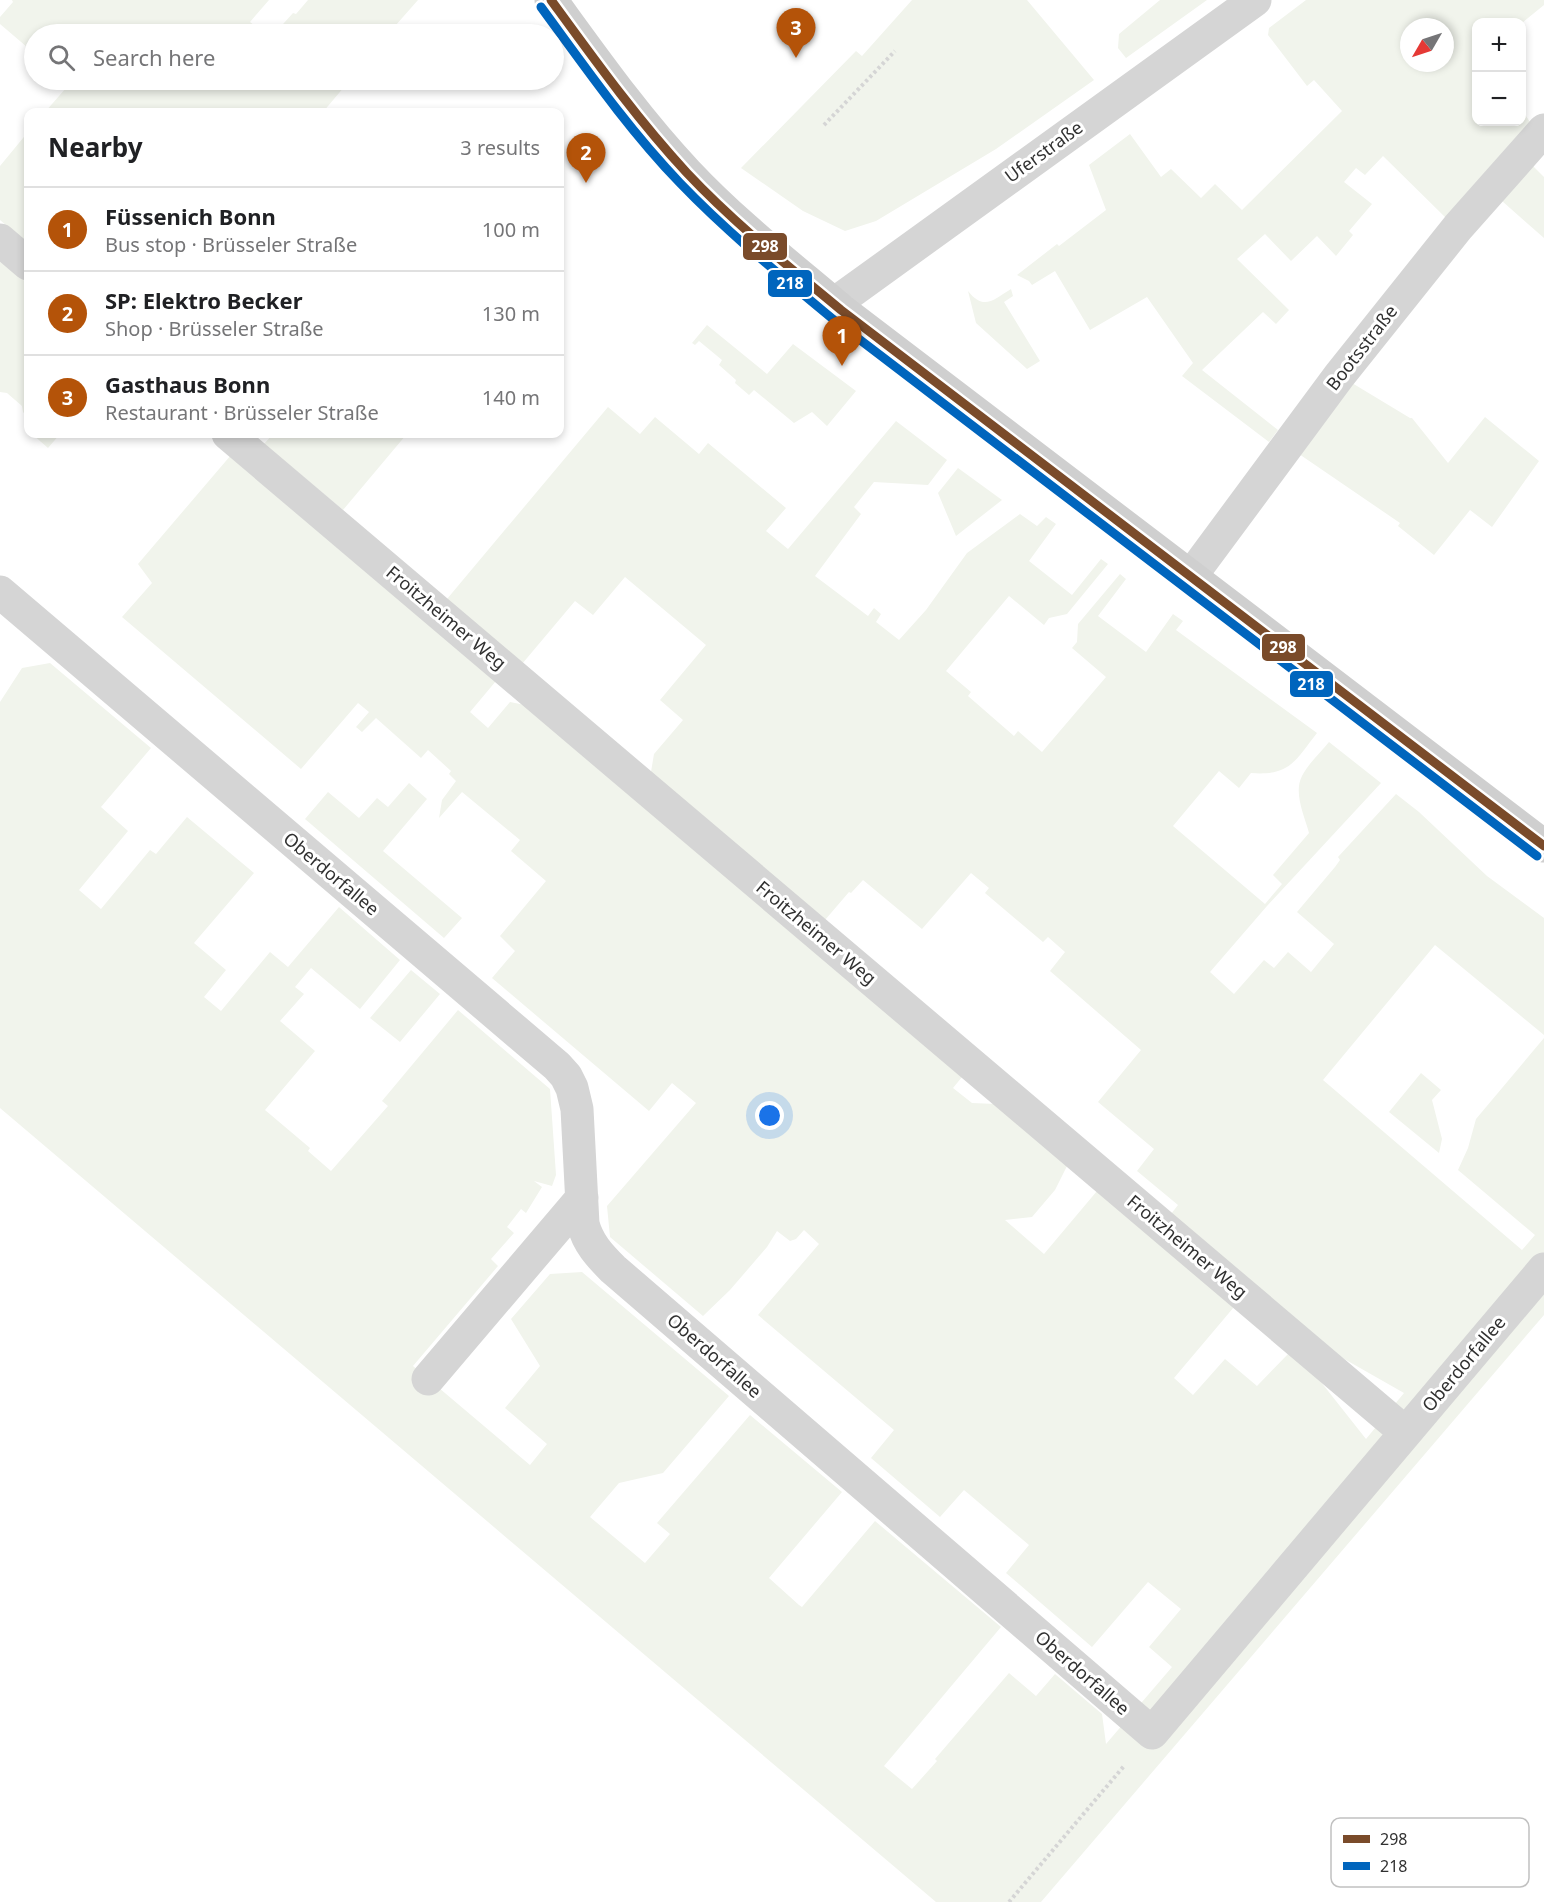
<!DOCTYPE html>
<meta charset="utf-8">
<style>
:root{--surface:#fff;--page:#f2f2f2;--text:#202124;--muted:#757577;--line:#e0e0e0;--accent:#b45309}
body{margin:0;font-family:"Noto Sans",sans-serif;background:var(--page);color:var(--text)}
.controls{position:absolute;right:18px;top:18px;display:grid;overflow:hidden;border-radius:12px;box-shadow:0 3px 9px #0003}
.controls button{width:54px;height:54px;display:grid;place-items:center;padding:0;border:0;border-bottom:2px solid var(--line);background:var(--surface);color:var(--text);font:30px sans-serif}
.compass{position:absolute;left:1400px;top:18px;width:54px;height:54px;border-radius:50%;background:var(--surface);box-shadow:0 3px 9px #0003;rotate:231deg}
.you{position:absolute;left:770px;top:1116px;width:21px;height:21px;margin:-15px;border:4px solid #fff;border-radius:50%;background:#1a73e8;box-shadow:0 0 0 9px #1a73e833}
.badge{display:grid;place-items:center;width:39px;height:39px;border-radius:50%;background:var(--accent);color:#fff;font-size:20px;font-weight:700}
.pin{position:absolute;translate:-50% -50px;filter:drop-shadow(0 2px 3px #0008)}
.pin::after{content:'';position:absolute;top:32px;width:21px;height:18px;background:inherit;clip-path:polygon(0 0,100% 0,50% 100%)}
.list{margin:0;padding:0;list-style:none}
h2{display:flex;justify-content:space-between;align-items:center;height:78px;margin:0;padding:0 24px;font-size:26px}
h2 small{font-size:20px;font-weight:400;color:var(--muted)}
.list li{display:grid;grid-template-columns:39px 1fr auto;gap:18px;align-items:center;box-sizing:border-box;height:84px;padding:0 24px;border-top:2px solid var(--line)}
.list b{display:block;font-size:22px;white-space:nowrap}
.list p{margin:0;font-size:20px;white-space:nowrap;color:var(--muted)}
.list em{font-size:20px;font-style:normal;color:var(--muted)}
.icon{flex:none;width:33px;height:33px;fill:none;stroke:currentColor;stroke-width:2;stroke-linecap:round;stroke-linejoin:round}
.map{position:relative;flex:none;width:1544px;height:1902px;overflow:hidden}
.search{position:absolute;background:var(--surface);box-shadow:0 3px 9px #0003;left:24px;top:24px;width:540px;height:66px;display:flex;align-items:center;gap:15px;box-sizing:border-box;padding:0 21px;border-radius:33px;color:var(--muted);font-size:22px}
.panel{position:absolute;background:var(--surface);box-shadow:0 3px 9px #0003;left:24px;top:108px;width:540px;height:330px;border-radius:12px}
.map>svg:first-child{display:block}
.green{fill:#f1f4ec;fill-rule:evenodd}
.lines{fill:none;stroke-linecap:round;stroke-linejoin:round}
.path{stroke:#d5d5d5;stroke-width:4;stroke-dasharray:3 3;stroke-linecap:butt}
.street{stroke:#d5d5d5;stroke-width:33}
.secondary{stroke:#cfcfcf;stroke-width:33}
.bus-1-casing{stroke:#fff;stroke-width:14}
.bus-2-casing{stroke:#fff;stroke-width:14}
.bus-1{stroke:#7a4b2a;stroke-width:9}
.bus-2{stroke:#0065bd;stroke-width:9}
.labels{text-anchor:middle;stroke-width:6;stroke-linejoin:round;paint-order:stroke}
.street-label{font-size:18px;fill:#313131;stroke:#fff}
.key{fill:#fff;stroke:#c1c1c1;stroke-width:1.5}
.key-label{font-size:16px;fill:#313131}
.line-badge{stroke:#fff;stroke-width:2}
.badge-label{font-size:16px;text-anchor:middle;font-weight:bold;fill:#fff}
</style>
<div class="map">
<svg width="1544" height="1902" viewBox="0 0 1544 1902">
<rect width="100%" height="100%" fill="#fff"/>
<!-- green -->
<path class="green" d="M12 0H269L250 22 265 34H34V53L0 24V17L13 2Z
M308 0H418L388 34H274L293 13 296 14Z
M912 0H1027L1094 80 996 149 876 221 845 231 803 211 741 168 856 51 862 56Z
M1160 0H1207L1126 58 1118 48 1119 34Z
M1306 0H1544V5L1522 23 1476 22V122H1522V110L1530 122 1447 219 1383 156 1365 175 1356 168 1344 182 1372 204 1349 231 1353 235 1336 256 1317 236 1291 261 1265 234 1237 259 1289 310 1276 324 1263 312 1202 370 1278 430 1269 442 1182 376 1193 363 1147 297 1090 330 1055 271 1032 285 1029 281 1017 275 1057 244 1059 246 1106 210 1089 165 1130 134 1161 177 1171 169 1201 198 1215 184 1242 210 1342 111 1314 80 1307 86 1268 35 1269 28ZM1409 27H1445V63H1409Z
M73 80H350L323 112H45Z
M28 132V244L0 220V166Z
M1533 166 1544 177V238L1502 201Z
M0 260 28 284V417L23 412 22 406 7 393 0 392Z
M1011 289 1013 296 1004 302 1040 361 1027 369 976 323 968 291C984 311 993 300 1011 289Z
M707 325 767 374 793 344 856 391 827 426 812 412 794 423 754 390 749 395 735 383 736 380 719 365 722 360 699 341 695 345 692 343Z
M1352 383 1410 418H1412L1448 463 1485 417 1539 461 1492 527 1470 510 1434 555 1398 526 1400 523 1299 454Z
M608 407 640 434 655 417 699 454 708 443 786 508 766 531 788 549 896 421 947 460 928 485 874 482 854 507 861 514 815 576 868 616 874 608 881 614 876 622 899 640 926 610 967 553 1020 514 1037 526 1046 517 1056 524 1029 561 1072 595 1101 559 1108 564 1067 614 1049 618 1044 625 1009 596 946 671 971 692 968 696 1014 736 1018 731 1042 752 1106 677 1072 648 1077 642 1078 624 1120 574 1126 579 1098 616 1146 652 1173 614 1183 621 1176 630 1317 733C1295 761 1290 776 1251 773L1239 788 1219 771 1173 826 1265 904 1282 884 1273 875 1309 833C1305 817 1293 793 1302 776 1308 764 1320 753 1329 742L1381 783 1267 906 1210 972 1234 994 1264 960 1274 968 1288 952 1311 972 1334 944 1297 912 1335 867 1340 860 1338 857 1396 794 1419 812 1487 876 1544 918V1035L1435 945 1323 1080 1522 1250 1535 1235 1458 1170 1468 1148 1476 1119 1544 1038V1315L1041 1902H936L0 1108V702L22 668 50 663 151 748 101 807 128 831 79 890 101 909 150 850 156 854 187 817 254 873 194 943 226 970 204 997 221 1011 270 952 288 967 339 907 400 960 360 1009 311 968 295 987 304 994 280 1021 315 1051 265 1110 310 1148 308 1151 331 1171 388 1106 382 1101 458 1010 550 1089 556 1175 552 1186 534 1181 542 1187 526 1213 521 1209 507 1227 514 1233 491 1259 498 1266 413 1366 530 1465 547 1444 505 1408 540 1366 511 1319 550 1274 582 1272 729 1396 663 1473 619 1483 590 1517 645 1563 670 1534 657 1523 750 1415 842 1492 769 1578 799 1605 802 1607 875 1521 1001 1627 884 1766 912 1789 937 1761 935 1759 1009 1673 1036 1696 1055 1674 1102 1714 1106 1744 1172 1667 1149 1647 1181 1609 1148 1582 1092 1647 1006 1573 1029 1545 964 1490 940 1517 871 1458 894 1430 758 1315 819 1244 804 1230 796 1239 790 1241 777 1231 767 1247 730 1290 703 1316 610 1237 607 1206 696 1103 672 1083 649 1111 492 978 515 951 500 936 546 881 511 851 520 840 462 792 439 818 442 800 456 781 449 774 451 771 428 750 421 758 376 718 362 732 356 727 369 712 358 703 301 769 122 617 152 583 138 564 231 455 496 681 470 712 488 728 510 702 525 705 962 1077 953 1088 972 1103 996 1104 1067 1166 1055 1190 1032 1217 1005 1220 1044 1254 1097 1191 1234 1307 1174 1378 1193 1395 1225 1359 1257 1386 1289 1353 1317 1377 1366 1439 1404 1393 1339 1356 1171 1214 1178 1205 1137 1171 1154 1149 1098 1102 1141 1050 1050 971 1065 952 1048 937 1043 942 985 893 989 888 971 873 922 929 863 880 851 893 849 892 825 920 651 772 654 754 683 720 660 700 706 645 625 577 593 615 575 601 522 664 447 599Z
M32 434H60L48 448Z
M273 434H405L406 435 343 510 264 444Z
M958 468 1002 500 956 536 938 493Z
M409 783 427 799 383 851 462 918 444 938 305 819 328 792 359 818 377 798 388 807Z
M411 970 440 994 400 1042 370 1018Z
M1421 1073 1441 1090 1432 1100 1442 1139 1439 1153 1389 1112Z"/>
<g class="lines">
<!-- path -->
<path class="path" d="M824 125 895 51
M1009 1902 1124 1766"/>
<!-- street -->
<path class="street" d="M0 240 28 264
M834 304 1255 0
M228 434 1405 1432
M1191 576 1339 376 1458 227 1544 130
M0 592 557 1066 566 1076 572 1088 577 1109 583 1224C588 1243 599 1255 613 1269L1152 1733 1544 1269
M428 1379 582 1198"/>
<!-- secondary -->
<path class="secondary" d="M551 0C594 59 637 120 687 173 734 223 788 265 841 310L1544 846"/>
<defs>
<path id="bus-1" d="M551 0C594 59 637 119 687 173 734 223 788 266 841 310L1544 846"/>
<path id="bus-2" d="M541 7C585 67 628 129 680 183 727 232 781 276 834 320L1537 856"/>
</defs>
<!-- bus-1 casing -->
<use href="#bus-1" class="bus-1-casing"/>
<!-- bus-2 casing -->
<use href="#bus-2" class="bus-2-casing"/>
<!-- bus-1 -->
<use href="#bus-1" class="bus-1"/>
<!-- bus-2 -->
<use href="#bus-2" class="bus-2"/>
</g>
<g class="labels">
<!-- street labels -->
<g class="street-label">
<text transform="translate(1044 152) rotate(-36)" y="6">Uferstraße</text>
<text transform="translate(1362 348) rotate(-52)" y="6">Bootsstraße</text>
<text transform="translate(446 618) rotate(40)" y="6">Froitzheimer Weg</text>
<text transform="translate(331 874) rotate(40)" y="6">Oberdorfallee</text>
<text transform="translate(816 933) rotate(40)" y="6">Froitzheimer Weg</text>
<text transform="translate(1187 1247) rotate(40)" y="6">Froitzheimer Weg</text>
<text transform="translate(714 1356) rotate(41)" y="6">Oberdorfallee</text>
<text transform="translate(1464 1364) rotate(-50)" y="6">Oberdorfallee</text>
<text transform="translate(1082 1673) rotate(41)" y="6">Oberdorfallee</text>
</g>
</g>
<!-- legend -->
<rect x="1331" y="1818" width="198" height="69" rx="9" class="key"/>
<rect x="1343" y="1835" width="27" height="8" fill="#7a4b2a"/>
<rect x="1343" y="1862" width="27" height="8" fill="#0065bd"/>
<g class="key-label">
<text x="1380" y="1845">298</text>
<text x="1380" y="1872">218</text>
</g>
<g class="line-badge">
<rect x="742" y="232" width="46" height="29" rx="6" fill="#7a4b2a"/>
<rect x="767" y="269" width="46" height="29" rx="6" fill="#0065bd"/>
<rect x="1261" y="633" width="45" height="29" rx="6" fill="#7a4b2a"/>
<rect x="1289" y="670" width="45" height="28" rx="6" fill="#0065bd"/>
</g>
<g class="badge-label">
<text x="765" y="252">298</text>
<text x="790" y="289">218</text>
<text x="1283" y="653">298</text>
<text x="1311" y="690">218</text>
</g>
</svg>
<div class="controls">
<button>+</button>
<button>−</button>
</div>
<svg class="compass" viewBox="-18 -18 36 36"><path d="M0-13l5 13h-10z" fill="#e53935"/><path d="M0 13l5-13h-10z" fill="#757577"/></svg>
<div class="you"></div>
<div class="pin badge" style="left:842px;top:366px">1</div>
<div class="pin badge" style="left:586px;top:183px">2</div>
<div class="pin badge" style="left:796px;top:58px">3</div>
<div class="search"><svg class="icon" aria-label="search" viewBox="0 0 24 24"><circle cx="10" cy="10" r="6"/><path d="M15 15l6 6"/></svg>Search here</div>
<section class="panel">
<h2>Nearby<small>3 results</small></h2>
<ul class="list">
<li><span class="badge">1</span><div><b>Füssenich Bonn</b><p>Bus stop · Brüsseler Straße</p></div><em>100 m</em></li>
<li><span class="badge">2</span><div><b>SP: Elektro Becker</b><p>Shop · Brüsseler Straße</p></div><em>130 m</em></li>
<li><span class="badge">3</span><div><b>Gasthaus Bonn</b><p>Restaurant · Brüsseler Straße</p></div><em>140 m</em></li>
</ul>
</section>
</div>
